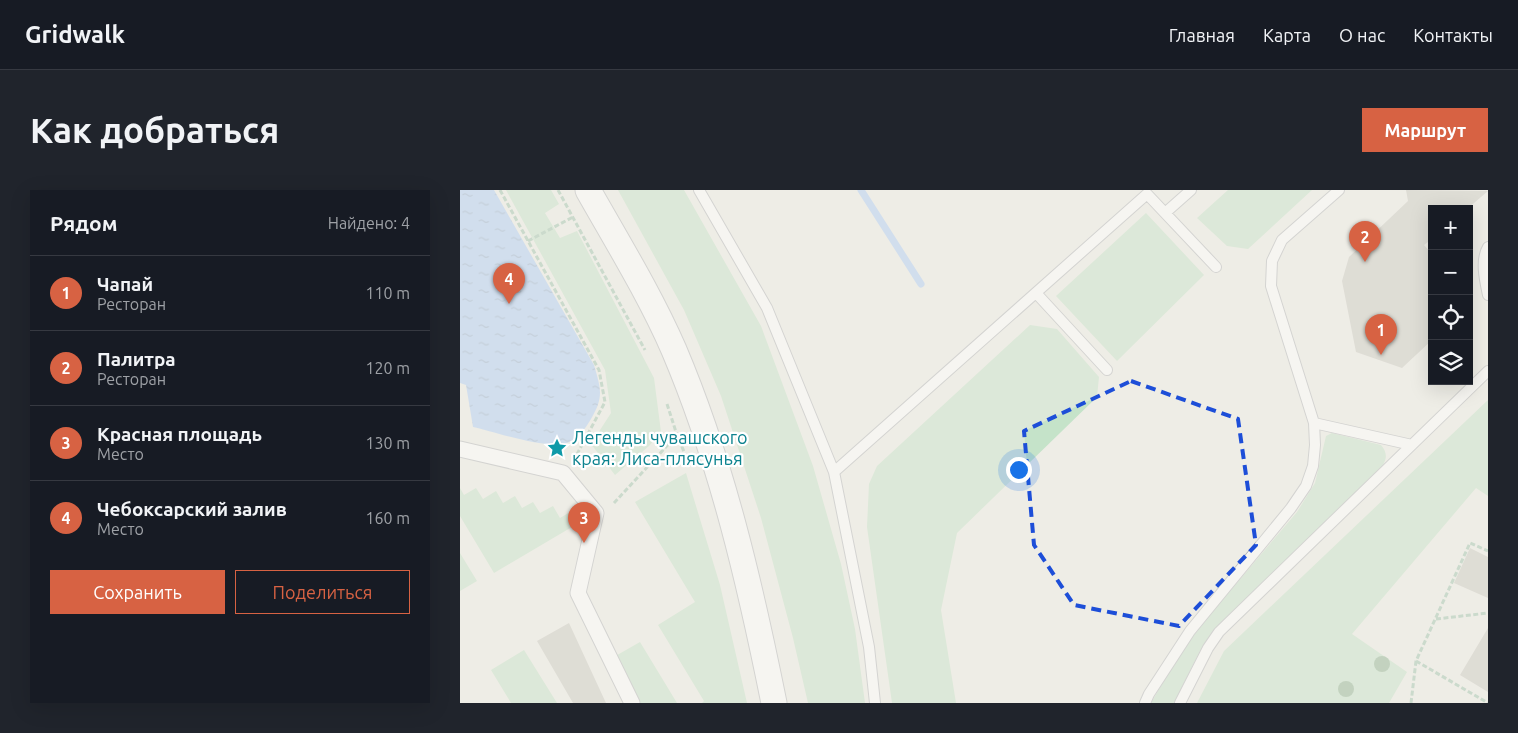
<!DOCTYPE html>
<html lang="ru">
<meta charset="utf-8">
<style>
:root{--surface:#171b24;--page:#20242c;--text:#f1f3f6;--muted:#9ea1a6;--line:#363941;--accent:#d76243}
body{margin:0;font-family:Ubuntu,sans-serif;background:var(--page);color:var(--text)}
.controls{position:absolute;right:15px;top:15px;display:grid;overflow:hidden;border-radius:0px;box-shadow:0 5px 20px #0002}
.controls button{width:45px;height:45px;display:grid;place-items:center;padding:0;border:0;border-bottom:1px solid var(--line);background:var(--surface);color:var(--text);font:25px sans-serif}
.you{position:absolute;left:558px;top:279px;width:18px;height:18px;margin:-12px;border:4px solid #fff;border-radius:50%;background:#1a73e8;box-shadow:0 0 0 8px #1a73e833}
.badge{display:grid;place-items:center;width:32px;height:32px;border-radius:50%;background:var(--accent);color:#fff;font-size:16px;font-weight:700}
.pin{position:absolute;translate:-50% -41px;filter:drop-shadow(0 1px 2px #0008)}
.pin::after{content:'';position:absolute;top:26px;width:18px;height:15px;background:inherit;clip-path:polygon(0 0,100% 0,50% 100%)}
.list{margin:0;padding:0;list-style:none}
h2{display:flex;justify-content:space-between;align-items:center;height:65px;margin:0;padding:0 20px;font-size:21px}
h2 small{font-size:16px;font-weight:400;color:var(--muted)}
.list li{display:grid;grid-template-columns:32px 1fr auto;gap:15px;align-items:center;box-sizing:border-box;height:75px;padding:0 20px;border-top:1px solid var(--line)}
.list b{display:block;font-size:19px;white-space:nowrap}
.list p{margin:0;font-size:16px;white-space:nowrap;color:var(--muted)}
.list em{font-size:16px;font-style:normal;color:var(--muted)}
.actions{display:flex;gap:10px;padding:15px 20px}
.actions a{flex:1;padding:11px 0;border:1px solid var(--accent);border-radius:0px;text-align:center;font-size:18px;color:var(--accent)}
.actions .main{background:var(--accent);color:#fff}
.icon{flex:none;width:28px;height:28px;fill:none;stroke:currentColor;stroke-width:2;stroke-linecap:round;stroke-linejoin:round}
.map{position:relative;flex:none;width:1028px;height:513px;overflow:hidden;border-radius:0px}
header{display:flex;align-items:center;gap:30px;box-sizing:border-box;height:70px;padding:0 25px;background:var(--surface);border-bottom:1px solid var(--line)}
header strong{font-size:24px}
nav{display:flex;gap:28px;margin-inline-start:auto;font-size:18px}
.intro{display:flex;align-items:center;justify-content:space-between;box-sizing:border-box;height:120px;padding:0 30px}
h1{margin:0;font-size:35px}
.button{padding:12px 22px;border-radius:0px;background:var(--accent);color:#fff;font-size:18px;font-weight:700}
main{display:flex;gap:30px;padding:0 30px}
aside{flex:1;background:var(--surface);border-radius:0px;box-shadow:0 5px 20px #0002}
.map>svg:first-child{display:block}
.grass{fill:#c5e3c9}
.water{fill:url(#water-ripples)}
.lines{fill:none;stroke-linecap:round;stroke-linejoin:round}
.stream{stroke:#aecdf6;stroke-width:7}
.building{fill:#cac9c2}
.service-casing{stroke:#b3b5b9;stroke-width:12}
.pedestrian-casing{stroke:#b3b5b9;stroke-width:17}
.tertiary-casing{stroke:#b3b5b9;stroke-width:27}
.path{stroke:#9fc3ae;stroke-width:3;stroke-dasharray:5 2.5;stroke-linecap:butt}
.service{stroke:#fff;stroke-width:10}
.pedestrian{stroke:#fff;stroke-width:15}
.tertiary{stroke:#fff;stroke-width:25}
.tree{fill:#8eb291}
.marked{fill:none;stroke:#1d4ed8;stroke-width:4;stroke-dasharray:10 6;stroke-linejoin:round}
.labels{text-anchor:middle;stroke-width:4.5;stroke-linejoin:round;paint-order:stroke}
.culture-label{font-size:18px;fill:#0d838f;stroke:#fff;text-anchor:start}
</style>
<header>
<strong>Gridwalk</strong>
<nav><a>Главная</a><a>Карта</a><a>О нас</a><a>Контакты</a></nav>
</header>
<div class="intro"><h1>Как добраться</h1><a class="button">Маршрут</a></div>
<main>
<aside>
<h2>Рядом<small>Найдено: 4</small></h2>
<ul class="list">
<li><span class="badge">1</span><div><b>Чапай</b><p>Ресторан</p></div><em>110 m</em></li>
<li><span class="badge">2</span><div><b>Палитра</b><p>Ресторан</p></div><em>120 m</em></li>
<li><span class="badge">3</span><div><b>Красная площадь</b><p>Место</p></div><em>130 m</em></li>
<li><span class="badge">4</span><div><b>Чебоксарский залив</b><p>Место</p></div><em>160 m</em></li>
</ul>
<div class="actions"><a class="main">Сохранить</a><a>Поделиться</a></div>
</aside>
<div class="map">
<svg width="1028" height="513" viewBox="0 0 1028 513">
<defs>
<pattern id="water-ripples" width="26" height="14" patternUnits="userSpaceOnUse" patternTransform="scale(1.25)"><rect width="26" height="14" fill="#aecdf6"/><path d="M2 4q2-2 4 0t4 0M15 11q2-2 4 0t4 0" fill="none" stroke="#91aacb"/></pattern>
</defs>
<rect width="100%" height="100%" fill="#eeede6"/>
<!-- grass -->
<path class="grass" d="M46 0H91L99 14 85 23 100 48 117 41 194 188 201 242 189 256 155 285 131 254 151 223 145 180Z
M158 0H224L301 136 353 276 381 374 395 439 405 513H348L333 448 301 328 261 206 224 120Z
M768 0H852L788 59 767 56 737 28Z
M686 23 744 85 657 171 596 106Z
M570 135 597 139 639 187 637 207 497 343 481 420 496 513H432L407 337 409 294 417 276Z
M1028 210V306L1016 298 892 444 947 482 929 513H737L764 461Z
M872 243 921 255C930 266 925 272 918 283L758 437 740 461 714 513H691L716 470 742 434 837 322 855 293 866 246Z
M226 283 260 395 287 513H242L244 511 198 435 235 412 175 312Z
M0 298 4 305 16 298 23 309 36 301 43 313 55 306 62 318 73 312 80 323 93 316 100 328 110 322 117 334 34 383 0 326Z
M0 363 17 391 0 401Z
M180 452 217 513H179L152 468Z
M64 460 97 513H51L31 480Z"/>
<!-- water -->
<path class="water" d="M0 0H34L134 175C141 199 144 207 131 229 125 239 118 249 107 253 87 260 35 242 13 237L6 195 0 193Z"/>
<g class="lines">
<!-- stream -->
<path class="stream" d="M401 0 461 94"/>
</g>
<!-- building -->
<path class="building" d="M946 0 1028 1 1007 19H972V49L964 55 972 64V150L942 178 896 162 882 91 889 67 948 11Z
M1010 358 1028 367V408L994 393Z
M109 433 127 472 146 513H113L77 451Z
M1028 438V502L1000 485Z"/>
<g class="lines">
<defs>
<path id="service" d="M239 0 307 118 374 282 409 457 415 513
M879 0 822 50 812 71 811 96 854 233 952 255
M705 23 731 0
M1028 57C1020 70 1025 91 1028 105
M576 103 647 180
M374 282 687 4 756 77
M685 513 689 504 730 441 831 318 846 296 853 276 855 255 854 233
M720 513 748 458 759 442 1028 181"/>
<path id="pedestrian" d="M0 259 103 283 136 323 118 403 172 513"/>
<path id="tertiary" d="M128 0C158 53 190 105 214 160 262 273 290 394 314 513"/>
</defs>
<!-- service casing -->
<use href="#service" class="service-casing"/>
<!-- pedestrian casing -->
<use href="#pedestrian" class="pedestrian-casing"/>
<!-- tertiary casing -->
<use href="#tertiary" class="tertiary-casing"/>
<!-- path -->
<path class="path" d="M40 0 139 180 145 212 115 268
M98 0 185 160
M68 51 113 27
M207 214 217 245 225 264
M154 313 217 245
M976 429 1028 423
M956 471 1028 513
M951 513 956 471 1010 353 1028 361"/>
<!-- service -->
<use href="#service" class="service"/>
<!-- pedestrian -->
<use href="#pedestrian" class="pedestrian"/>
<!-- tertiary -->
<use href="#tertiary" class="tertiary"/>
</g>
<!-- trees -->
<g class="tree">
<circle cx="922" cy="474" r="8"/>
<circle cx="886" cy="499" r="8"/>
</g>
<!-- marked area -->
<path d="M0 0H1028V513H0ZM671 191 778 229 796 355 719 436 614 415 574 355 564 241Z" fill="#eeede6" fill-opacity=".55" fill-rule="evenodd"/>
<path class="marked" d="M671 191 778 229 796 355 719 436 614 415 574 355 564 241Z"/>
<!-- icons -->
<defs>
<symbol id="sight-bare" viewBox="-9 -9 18 18"><path d="M0-6L1.8-2.2L6-1.7L2.9 1.2L3.7 5.4L0 3.3L-3.7 5.4L-2.9 1.2L-6-1.7L-1.8-2.2Z" fill="#0f9aa8" stroke="#fff" stroke-width="2.5" paint-order="stroke"/></symbol>
</defs>
<g fill-rule="evenodd">
<use href="#sight-bare" x="83" y="244" width="28" height="28"/>
</g>
<g class="labels">
<!-- culture labels -->
<g class="culture-label">
<text x="112" y="254">Легенды чувашского<tspan x="112" dy="21">края: Лиса-плясунья</tspan></text>
</g>
</g>
</svg>
<div class="controls">
<button>+</button>
<button>−</button>
<button><svg class="icon" aria-label="locate" viewBox="0 0 24 24"><circle cx="12" cy="12" r="6"/><path d="M12 2v4M12 18v4M2 12h4M18 12h4"/></svg></button>
<button><svg class="icon" aria-label="layers" viewBox="0 0 24 24"><path d="M12 4l9 5-9 5-9-5zM3 14l9 5 9-5"/></svg></button>
</div>
<div class="you"></div>
<div class="pin badge" style="left:921px;top:165px">1</div>
<div class="pin badge" style="left:905px;top:72px">2</div>
<div class="pin badge" style="left:124px;top:353px">3</div>
<div class="pin badge" style="left:49px;top:114px">4</div>
</div>
</main>
